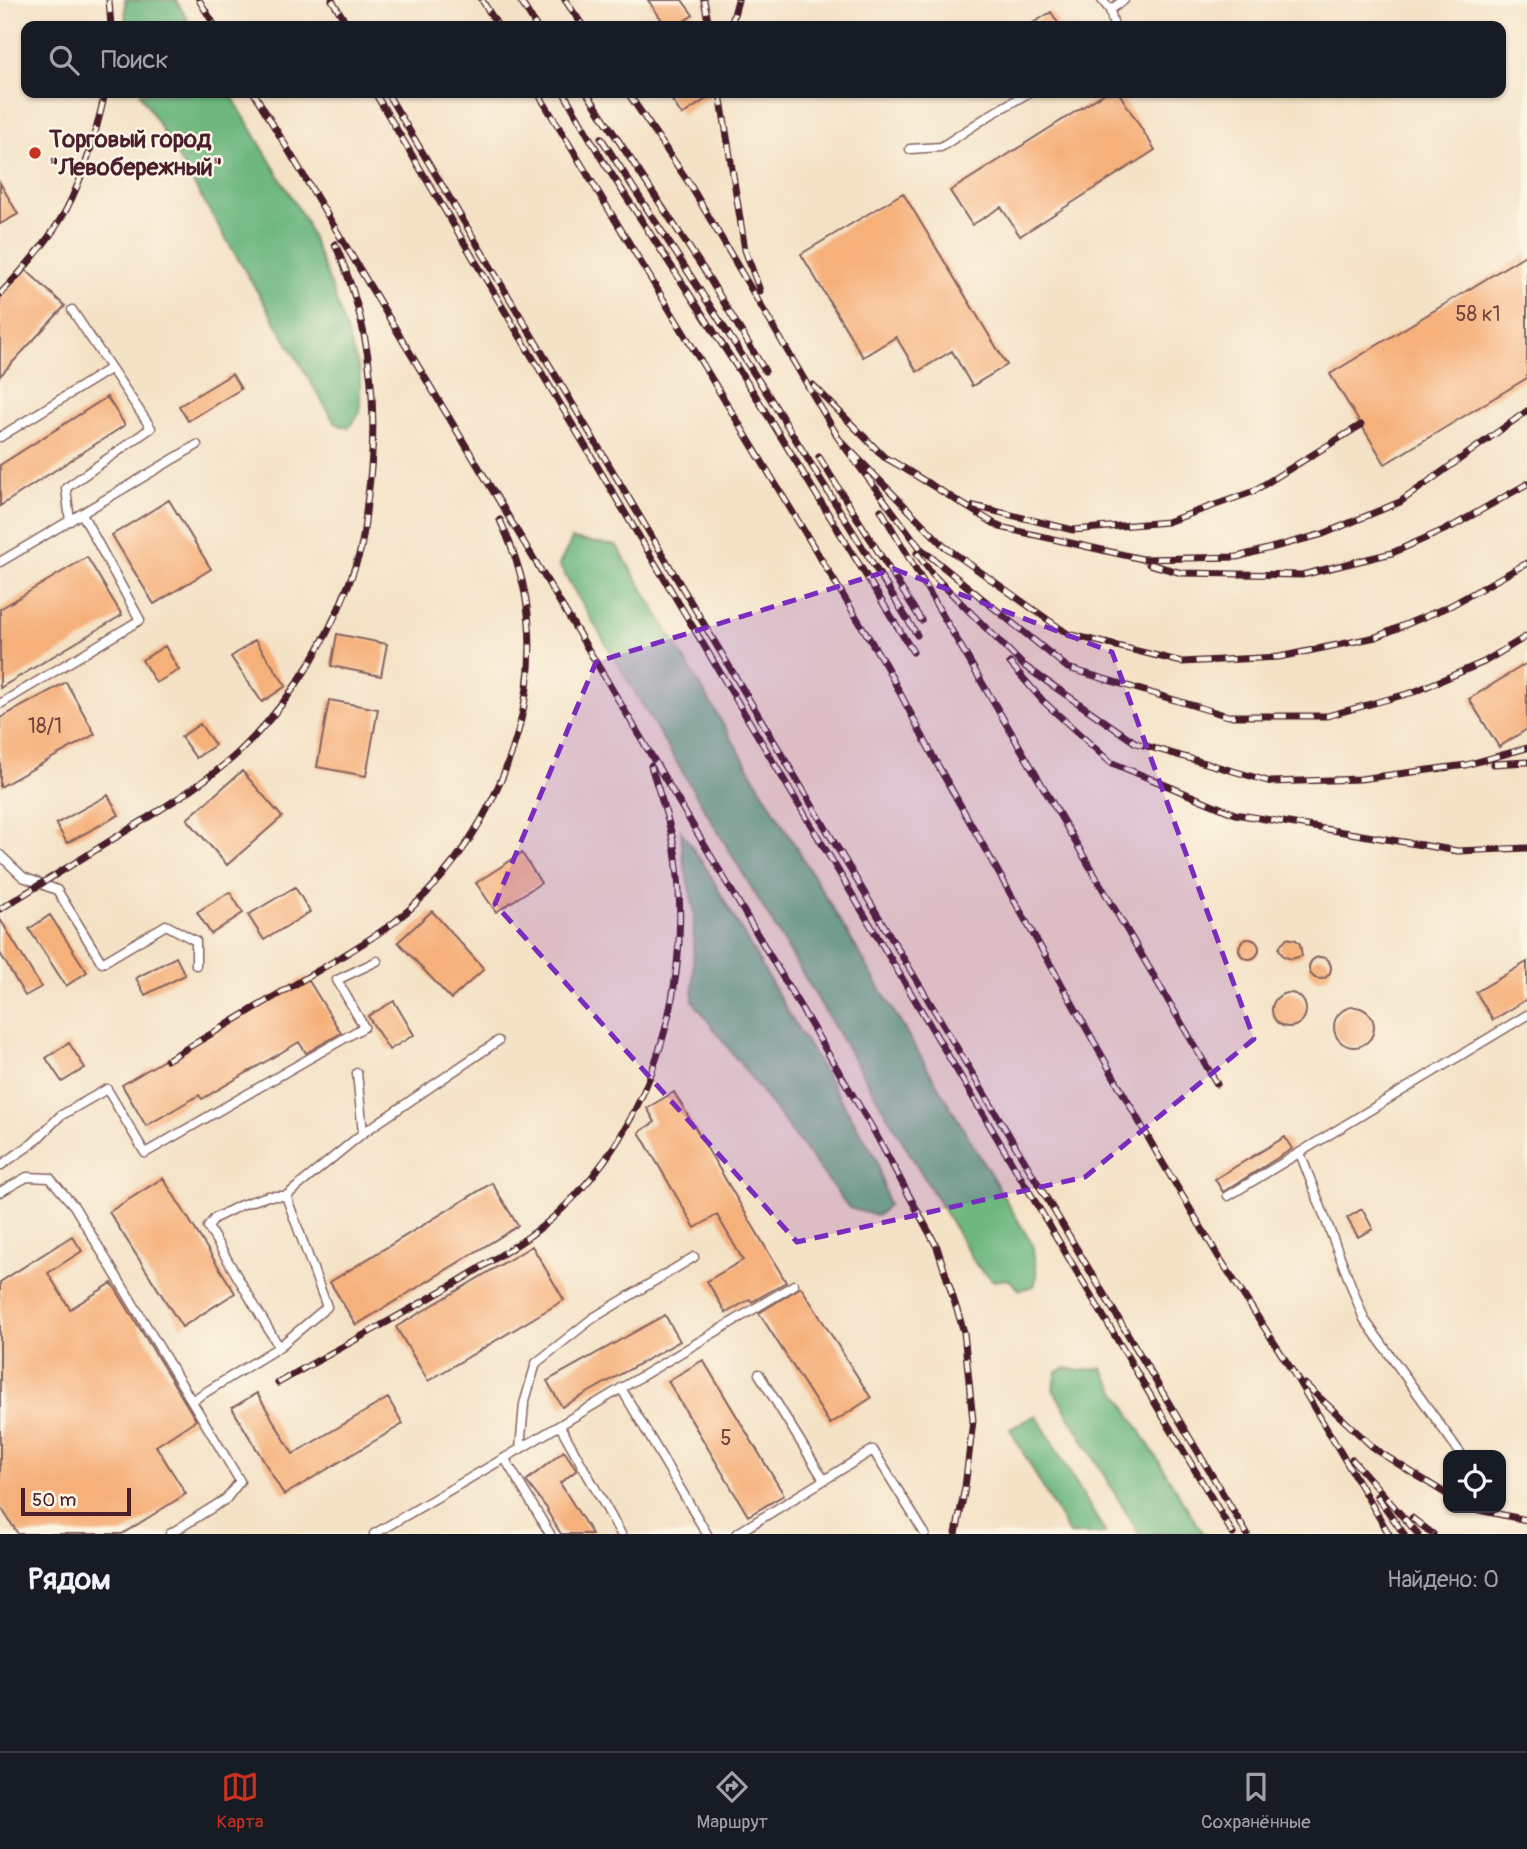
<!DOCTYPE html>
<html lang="ru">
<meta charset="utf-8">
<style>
:root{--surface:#171b24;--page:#242831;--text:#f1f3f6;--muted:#9ea1a6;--line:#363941;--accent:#c8321e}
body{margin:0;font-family:Pangolin,sans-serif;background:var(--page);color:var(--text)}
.controls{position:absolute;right:21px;bottom:21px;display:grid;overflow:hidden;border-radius:14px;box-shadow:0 2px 5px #0004}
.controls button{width:63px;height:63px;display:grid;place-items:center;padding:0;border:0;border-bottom:2px solid var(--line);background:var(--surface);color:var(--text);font:35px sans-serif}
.scale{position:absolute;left:21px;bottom:18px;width:110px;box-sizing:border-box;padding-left:7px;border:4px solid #4a1f2b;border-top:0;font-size:19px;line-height:24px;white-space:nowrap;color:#4a1f2b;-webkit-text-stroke:5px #fcf5e5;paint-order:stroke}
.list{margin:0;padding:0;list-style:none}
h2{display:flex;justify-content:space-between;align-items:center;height:91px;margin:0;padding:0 28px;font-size:30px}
h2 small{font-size:23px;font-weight:400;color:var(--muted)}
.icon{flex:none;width:38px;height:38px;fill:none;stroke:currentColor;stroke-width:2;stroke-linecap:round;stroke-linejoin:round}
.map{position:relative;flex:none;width:1527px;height:1534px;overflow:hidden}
.search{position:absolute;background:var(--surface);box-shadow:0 2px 5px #0004;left:21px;right:21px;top:21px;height:77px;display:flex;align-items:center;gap:18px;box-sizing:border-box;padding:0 24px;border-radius:14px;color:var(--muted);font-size:26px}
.sheet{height:217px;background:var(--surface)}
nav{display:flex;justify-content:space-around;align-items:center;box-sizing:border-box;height:98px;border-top:2px solid var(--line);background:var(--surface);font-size:19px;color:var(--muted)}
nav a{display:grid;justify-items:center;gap:4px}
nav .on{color:var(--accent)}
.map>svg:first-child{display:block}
.forest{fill:#6eb880;stroke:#5c6c56;stroke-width:2}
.building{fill:#f6b07a}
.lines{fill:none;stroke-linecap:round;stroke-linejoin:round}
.lane-casing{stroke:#866361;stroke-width:11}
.lane{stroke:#fff;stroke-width:8}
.rail-casing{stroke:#4a1f2b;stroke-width:7}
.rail{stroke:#fcf5e5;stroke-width:4.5;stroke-dasharray:13;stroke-linecap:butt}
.marked{fill:#7b2cbf;fill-opacity:0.2;stroke:#7b2cbf;stroke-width:5;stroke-dasharray:14 9;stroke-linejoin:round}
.poi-dot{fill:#c8321e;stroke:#fcf5e5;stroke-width:2.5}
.labels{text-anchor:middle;stroke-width:5;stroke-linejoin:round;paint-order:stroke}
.number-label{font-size:21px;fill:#75433f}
.poi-label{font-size:24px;font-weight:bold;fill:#4a1f2b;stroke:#fcf5e5;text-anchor:start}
</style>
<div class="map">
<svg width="1527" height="1534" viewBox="0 0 1527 1534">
<rect width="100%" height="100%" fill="#fcf5e5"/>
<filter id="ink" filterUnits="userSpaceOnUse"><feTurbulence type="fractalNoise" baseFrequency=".0143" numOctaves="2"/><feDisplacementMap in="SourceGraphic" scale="14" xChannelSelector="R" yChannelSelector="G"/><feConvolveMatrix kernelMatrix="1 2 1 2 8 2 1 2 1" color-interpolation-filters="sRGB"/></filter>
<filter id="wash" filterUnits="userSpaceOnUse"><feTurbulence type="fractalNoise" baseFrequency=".00686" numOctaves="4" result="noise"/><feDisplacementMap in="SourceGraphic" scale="28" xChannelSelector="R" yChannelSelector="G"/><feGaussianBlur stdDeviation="1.57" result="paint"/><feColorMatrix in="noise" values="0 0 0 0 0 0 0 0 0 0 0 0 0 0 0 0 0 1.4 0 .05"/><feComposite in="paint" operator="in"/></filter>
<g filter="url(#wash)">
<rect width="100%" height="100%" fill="#f4e2c6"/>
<!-- forest -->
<path class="forest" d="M125 0H176L191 26H126Z
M140 93H230L305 220 333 291 360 373V413L348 428 335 423Z
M572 539 617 546 1032 1244 1037 1276 1034 1286 1020 1290 1008 1279 994 1281 977 1266 559 565Z
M681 831 706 868 786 1009 876 1158 888 1205 877 1216 849 1208 693 1001 694 910 683 858Z
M1067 1368 1080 1371 1102 1368 1203 1534H1139L1053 1389 1057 1372Z
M1036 1415 1106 1534H1069L1010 1429Z"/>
<g id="blocks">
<!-- building -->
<path class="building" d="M648 0H682L693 15 677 26H666Z
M1051 12 1060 26H1028Z
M667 93H715L682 115Z
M1105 93H1119L1155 150 1020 236 1001 207 972 225 950 191Z
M0 183 18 214 0 224Z
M903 193 1007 365 972 386 952 351 917 372 896 337 863 357 801 254Z
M1527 254V378L1385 464 1330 374Z
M26 270 65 306 0 376V298Z
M232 374 241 389 188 421 179 406Z
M107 397 125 425 0 506V465Z
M169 500 211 569 154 604 112 535Z
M87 557 122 615 0 688V609Z
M337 634 387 644 381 676 331 666Z
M255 640 286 686 262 702 231 657Z
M165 646 179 670 156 683 142 660Z
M1527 663V729L1499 747 1469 699Z
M66 682 95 734 0 787V718Z
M329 700 378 709 366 776 317 767Z
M200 724 215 745 196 758 181 737Z
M242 771 282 817 227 865 187 819Z
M108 795 119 815 67 843 56 824Z
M522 853 541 883 496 912 476 883Z
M295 887 310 912 264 940 248 915Z
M230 892 243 913 211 934 197 912Z
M432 911 484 969 451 999 398 942Z
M50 915 87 972 66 986 29 929Z
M0 919 41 987 25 996 0 953Z
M1287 938 1296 940 1300 944 1302 956 1291 959 1283 956 1279 949 1281 944Z
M1239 949a10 10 0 1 1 20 0a10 10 0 1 1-20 0Z
M176 957 185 975 145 995 136 978Z
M1309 968a11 11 0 1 1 22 0a11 11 0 1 1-22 0Z
M1527 962V999L1493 1020 1476 992Z
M306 976 341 1033 306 1053 299 1042 202 1099 199 1095 146 1126 122 1085Z
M1272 1010a17 17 0 1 1 34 0a17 17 0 1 1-34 0Z
M394 1001 414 1035 389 1050 368 1016Z
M1334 1027a20 20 0 1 1 40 0a20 20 0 1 1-40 0Z
M69 1043 85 1068 62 1082 46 1058Z
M674 1092 786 1282 752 1302 750 1299 726 1313 707 1281 743 1260 717 1215 695 1228 639 1132 655 1122 647 1108Z
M1285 1137 1292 1149 1223 1192 1215 1179Z
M163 1178 235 1293 182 1327 109 1212Z
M492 1183 518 1226 356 1325 330 1282Z
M1362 1209 1373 1229 1358 1237 1347 1218Z
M72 1236 82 1251 48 1273 70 1309 112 1283 196 1420 156 1446 186 1494 122 1534H18L0 1506V1282Z
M532 1246 564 1300 428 1381 396 1327Z
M801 1287 871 1398 830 1424 759 1313Z
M665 1315 680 1341 562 1407 547 1381Z
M703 1360 784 1495 748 1516 668 1381Z
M257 1393 293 1454 388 1398 403 1424 284 1495 232 1408Z
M564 1451 577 1470 560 1483 592 1534H561L547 1511 548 1510 526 1481Z"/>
</g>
</g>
<g filter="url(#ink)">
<use href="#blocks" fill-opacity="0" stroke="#866361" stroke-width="2"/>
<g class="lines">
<defs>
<path id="lane" d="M1102 0 1110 10 1124 0
M1110 10 1114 26
M910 149 941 147 990 115 1028 93
M0 437 111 368
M70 521 66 488 151 428 72 310
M0 562 197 445
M0 704 140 620 82 514
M0 855 23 877 57 890 102 963 166 925 196 941V965
M357 1073 363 1133
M1300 1153 1364 1319 1461 1454
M0 1166 33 1143 60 1116 107 1089 145 1153 364 1027 337 980 377 961
M0 1192 27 1177 50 1178 74 1206 240 1481 226 1499 170 1534
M1228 1196 1527 1015
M279 1347 208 1227 215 1218 241 1205 268 1196H286L363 1133 498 1041
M759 1374 824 1480
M621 1388 707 1534
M193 1400 279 1347 327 1307 286 1196
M560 1426 621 1534
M520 1449 794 1285
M505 1459 550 1534
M374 1534 520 1449 524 1404 536 1363 593 1318 694 1257
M736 1534 873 1450 925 1534"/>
</defs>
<!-- lane casing -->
<use href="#lane" class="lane-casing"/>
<!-- lane -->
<use href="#lane" class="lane"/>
<defs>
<path id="rail" d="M109 0 111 26
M199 0 215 26
M332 0 348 26
M482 0 498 26
M520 0 536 26
M565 0 583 26
M704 0 709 26
M731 26 738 0
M254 93 603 674 874 1131 937 1247 964 1332 973 1421 965 1487 956 1534
M375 93 1233 1534
M387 93 1247 1534
M538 93 886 666 936 762 1158 1155 1217 1254 1293 1372 1389 1534
M564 93 603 161 757 398 913 652
M587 93 706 273 765 371
M628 93 689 183 842 444
M720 93 745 250 760 291
M601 138 770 398 917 635
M0 294C24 269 49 241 66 210 85 174 96 132 105 93
M813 385 884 457 900 466
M819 457 921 620
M892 461 1000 527 1142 559 1237 557 1323 534 1400 502 1527 411
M974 506 1073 530 1167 522 1252 492 1361 425
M881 510 1217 1084
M917 553 932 574 1023 665 1136 743 1271 782 1360 779 1466 765 1527 748
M1527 563 1450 606 1376 637 1279 657 1182 662 1068 634 944 546 838 438 920 548 1068 668 1228 716H1327L1414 692 1484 662 1527 636
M1149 564 1182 573 1302 575 1392 553 1453 526 1527 484
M1010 663 1043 701 1110 762 1235 814 1458 851 1527 848
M1494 764 1527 762
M0 909C43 883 84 857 126 831 163 808 213 778 243 748 297 695 336 627 359 555 364 539 365 520 367 503 380 414 372 326 335 244
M167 1060C211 1034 255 1008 299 982 331 963 363 945 393 923 486 852 546 716 526 600 522 574 511 544 500 520
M278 1383C344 1345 412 1310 477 1270 505 1252 535 1235 559 1212 655 1123 692 985 676 858 672 827 660 796 651 766
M1305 1384 1376 1450 1448 1495
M1352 1459 1418 1534
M1377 1496 1404 1534
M1469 1508 1527 1520
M1412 1518 1433 1534"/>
</defs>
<!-- rail casing -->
<use href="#rail" class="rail-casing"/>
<!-- rail -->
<use href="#rail" class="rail"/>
</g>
</g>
<!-- marked area -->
<path class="marked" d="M894 569 1112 652 1254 1039 1085 1177 797 1242 495 904 596 662Z"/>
<!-- markers -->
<circle class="poi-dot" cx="35" cy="153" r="7"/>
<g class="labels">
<!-- number labels -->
<g class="number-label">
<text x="1478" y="321">58 к1</text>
<text x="45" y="733">18/1</text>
<text x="726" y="1445">5</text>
</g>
<!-- poi labels -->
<g class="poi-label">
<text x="49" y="147">Торговый город<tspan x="49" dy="28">"Левобережный"</tspan></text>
</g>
</g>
</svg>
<div class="controls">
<button><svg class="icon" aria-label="locate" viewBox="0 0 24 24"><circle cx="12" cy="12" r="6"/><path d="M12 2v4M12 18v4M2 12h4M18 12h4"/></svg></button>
</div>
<div class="scale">50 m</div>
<div class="search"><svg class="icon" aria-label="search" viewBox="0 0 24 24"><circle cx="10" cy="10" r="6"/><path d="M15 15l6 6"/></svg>Поиск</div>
</div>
<section class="sheet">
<h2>Рядом<small>Найдено: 0</small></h2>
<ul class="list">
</ul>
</section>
<nav>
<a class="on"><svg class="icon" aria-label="map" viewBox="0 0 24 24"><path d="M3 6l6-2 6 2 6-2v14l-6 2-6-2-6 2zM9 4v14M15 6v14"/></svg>Карта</a>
<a><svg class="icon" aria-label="directions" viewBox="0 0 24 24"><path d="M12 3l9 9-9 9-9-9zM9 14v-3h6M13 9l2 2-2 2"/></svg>Маршрут</a>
<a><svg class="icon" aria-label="saved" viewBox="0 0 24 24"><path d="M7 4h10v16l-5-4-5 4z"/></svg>Сохранённые</a>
</nav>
